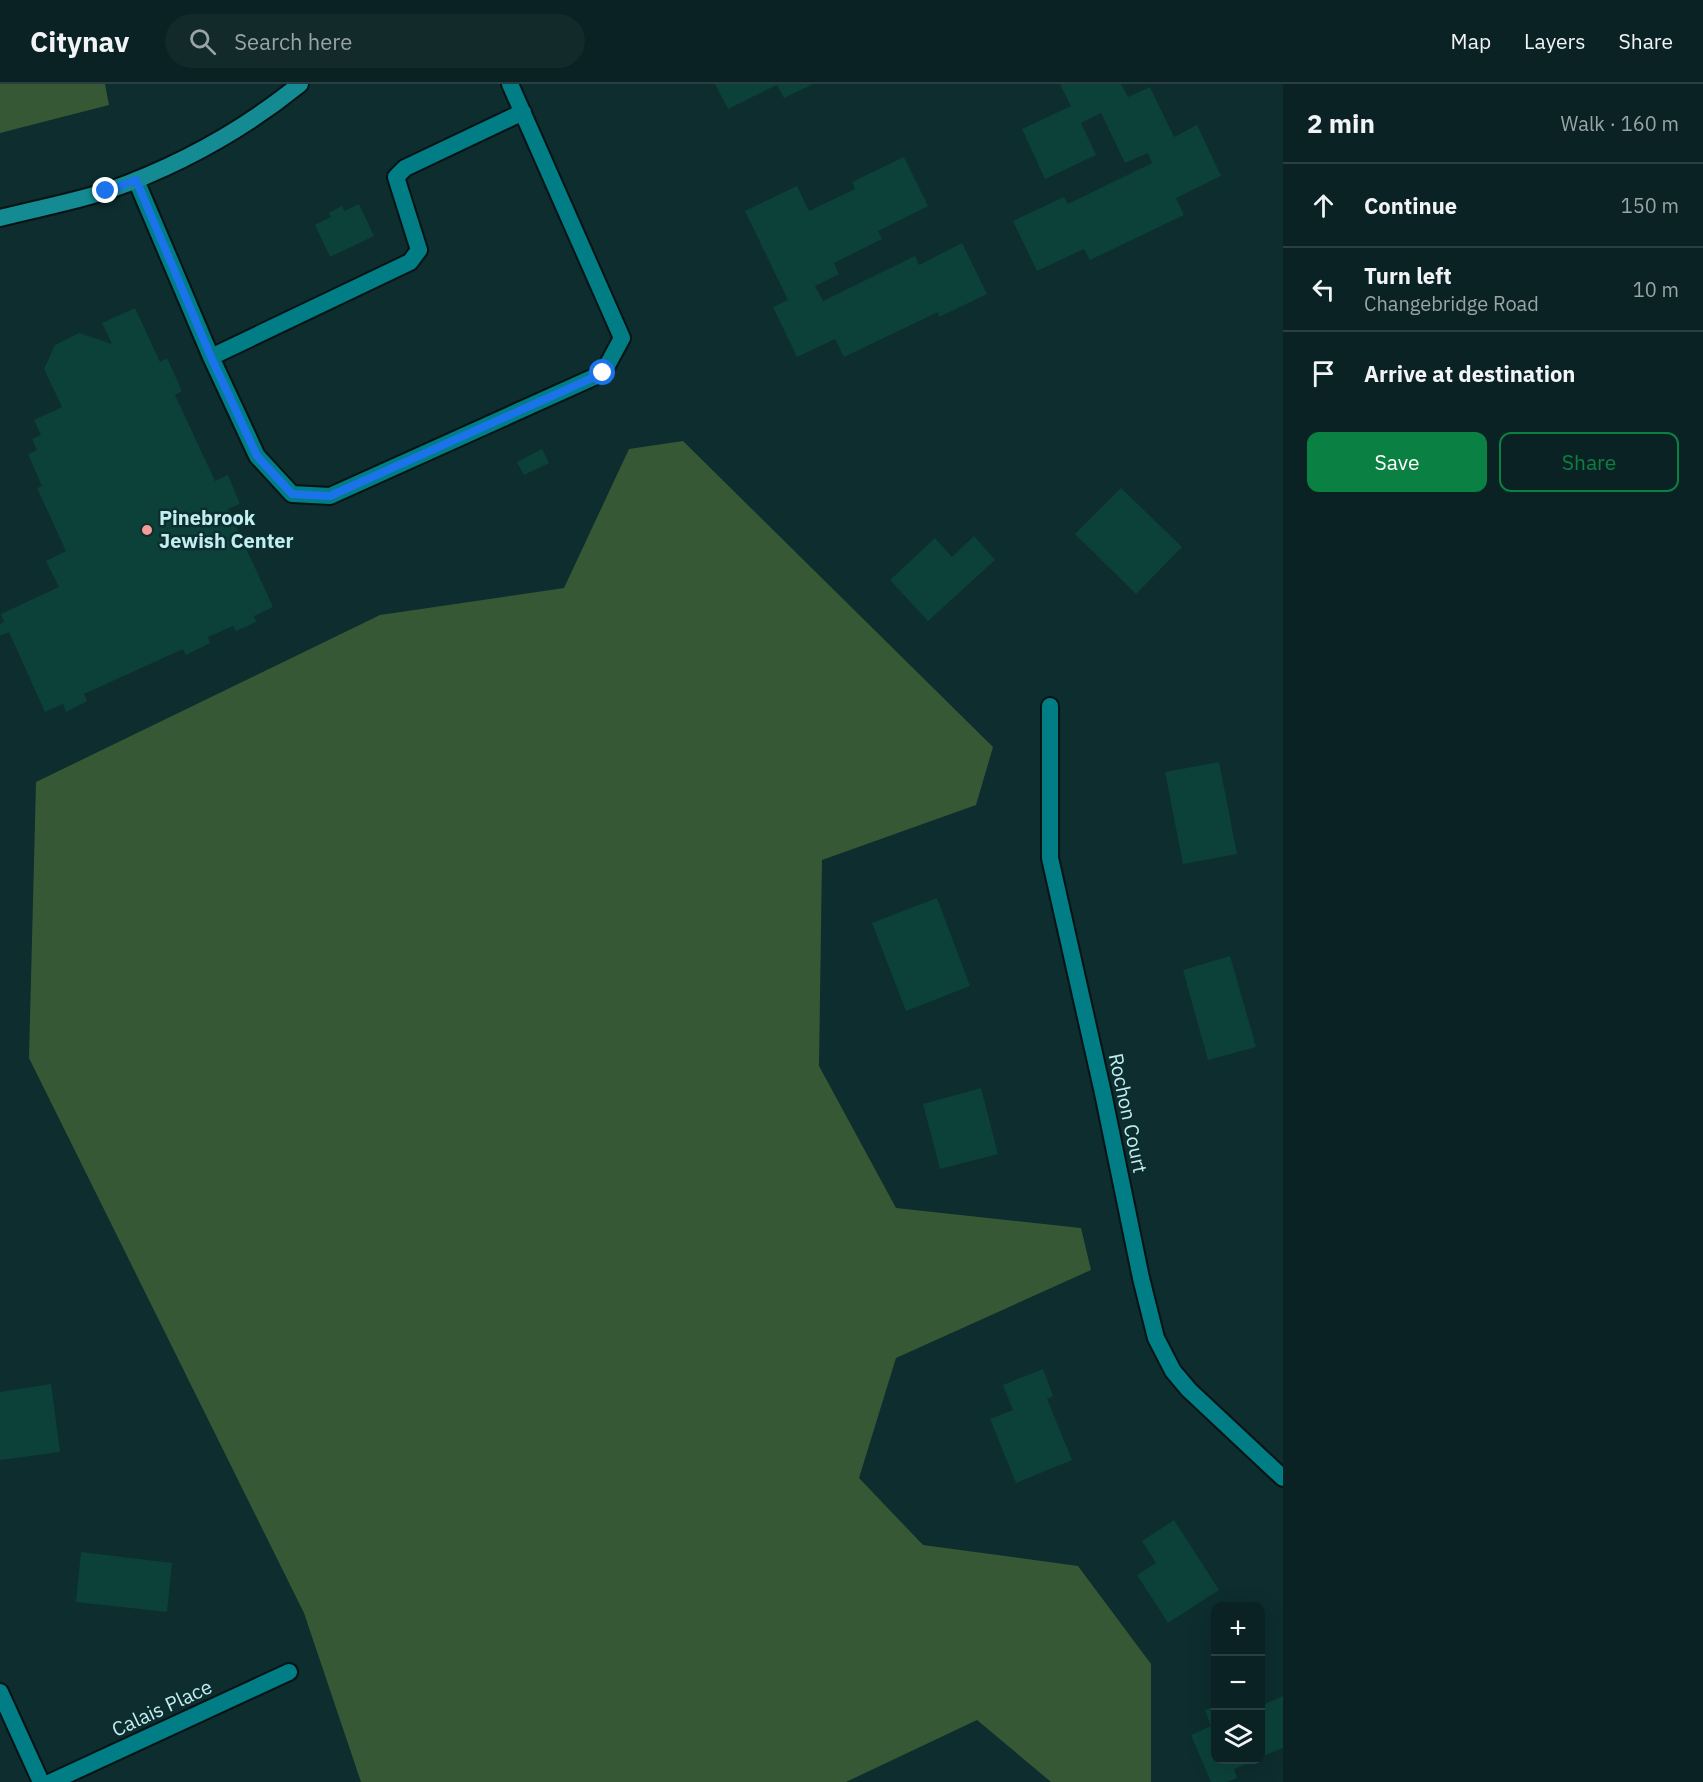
<!DOCTYPE html>
<meta charset="utf-8">
<style>
:root{--surface:#0a2223;--page:#132a2b;--text:#f1f3f6;--muted:#99a4a6;--line:#2a3f41;--accent:#0b8043}
body{margin:0;font-family:"IBM Plex Sans",sans-serif;background:var(--page);color:var(--text)}
.controls{position:absolute;right:18px;bottom:18px;display:grid;overflow:hidden;border-radius:12px;box-shadow:0 6px 24px #0002}
.controls button{width:54px;height:54px;display:grid;place-items:center;padding:0;border:0;border-bottom:2px solid var(--line);background:var(--surface);color:var(--text);font:30px sans-serif}
.stop{position:absolute;width:18px;height:18px;margin:-14px;border:4px solid #1a73e8;border-radius:50%;background:#fff}
.stop.end{background:#1a73e8;border-color:#fff;box-shadow:0 2px 6px #0008}
.list{margin:0;padding:0;list-style:none}
h2{display:flex;justify-content:space-between;align-items:center;height:78px;margin:0;padding:0 24px;font-size:26px}
h2 small{font-size:20px;font-weight:400;color:var(--muted)}
.list li{display:grid;grid-template-columns:39px 1fr auto;gap:18px;align-items:center;box-sizing:border-box;height:84px;padding:0 24px;border-top:2px solid var(--line)}
.list b{display:block;font-size:22px;white-space:nowrap}
.list p{margin:0;font-size:20px;white-space:nowrap;color:var(--muted)}
.list em{font-size:20px;font-style:normal;color:var(--muted)}
.actions{display:flex;gap:12px;padding:18px 24px}
.actions a{flex:1;padding:14px 0;border:2px solid var(--accent);border-radius:12px;text-align:center;font-size:21px;color:var(--accent)}
.actions .main{background:var(--accent);color:#fff}
.icon{flex:none;width:33px;height:33px;fill:none;stroke:currentColor;stroke-width:2;stroke-linecap:round;stroke-linejoin:round}
.map{position:relative;flex:none;width:1283px;height:1698px;overflow:hidden}
header{display:flex;align-items:center;gap:36px;box-sizing:border-box;height:84px;padding:0 30px;background:var(--surface);border-bottom:2px solid var(--line)}
header strong{font-size:28px}
nav{display:flex;gap:33px;margin-inline-start:auto;font-size:21px}
.search{width:420px;height:54px;background:var(--page);display:flex;align-items:center;gap:15px;box-sizing:border-box;padding:0 21px;border-radius:33px;color:var(--muted);font-size:22px}
main{display:flex}
aside{flex:1;background:var(--surface)}
.map>svg:first-child{display:block}
.green{fill:#375834}
.building{fill:#0b4139}
.lines{fill:none;stroke-linecap:round;stroke-linejoin:round}
.service-casing{stroke:#061314;stroke-width:20}
.minor-casing{stroke:#061314;stroke-width:20}
.secondary-casing{stroke:#061314;stroke-width:20}
.service{stroke:#007d85;stroke-width:16}
.minor{stroke:#007d85;stroke-width:16}
.secondary{stroke:#148b93;stroke-width:16}
.route{stroke:#1a73e8;stroke-width:8}
.poi-dot{fill:#f59b98;stroke:#0d2d2f;stroke-width:2}
.labels{text-anchor:middle;stroke-width:5;stroke-linejoin:round;paint-order:stroke}
.poi-label{font-size:20px;font-weight:bold;fill:#c1eef1;stroke:#0d2d2f;text-anchor:start}
.street-label{font-size:20px;fill:#c1eef1;stroke:#0d2d2f}
</style>
<header>
<strong>Citynav</strong>
<div class="search"><svg class="icon" aria-label="search" viewBox="0 0 24 24"><circle cx="10" cy="10" r="6"/><path d="M15 15l6 6"/></svg>Search here</div>
<nav><a>Map</a><a>Layers</a><a>Share</a></nav>
</header>
<main>
<div class="map">
<svg width="1283" height="1698" viewBox="0 0 1283 1698">
<rect width="100%" height="100%" fill="#0d2d2f"/>
<!-- green -->
<path class="green" d="M0 0H105L109 21 0 49Z
M683 357 993 663 976 721 822 776 819 982 896 1124 1081 1144 1091 1186 896 1274 859 1394 923 1461 1078 1482 1151 1580V1698H1051L977 1636 846 1698H361L304 1529 29 974 36 698 380 531 564 504 629 365Z"/>
<!-- building -->
<path class="building" d="M715 0H813L784 14 777 1 728 25Z
M1060 0H1121L1128 13 1150 3 1174 53 1197 41 1221 92 1176 114 1184 131 1090 176 1084 165 1037 187 1013 137 1064 113 1068 120 1152 79 1148 69 1125 79 1101 29 1081 39 1096 71 1045 95 1022 45 1071 22Z
M904 73 928 122 878 147 882 155 834 179 839 190 815 202 823 217 915 172 919 181 962 159 987 210 939 233 938 228 844 273 835 255 797 273 773 223 788 216 745 127 797 102 809 127 855 105 852 98Z
M359 120 374 152 330 173 315 141 331 133 329 129 342 122 344 127Z
M135 224 160 278 167 274 182 307 175 311 215 397 228 391 240 420 228 425 273 523 254 532 256 538 236 547 233 542 208 553 210 559 186 571 183 565 84 610 87 617 66 628 63 620 45 628 9 548 0 552V540L4 538 1 530 59 503 46 477 66 467 37 404 42 402 28 370 37 366 32 355 41 351 34 336 62 323 44 285 55 261 79 249 112 260 102 239Z
M542 365 549 379 524 391 517 378Z
M1121 404 1182 463 1136 510 1075 450Z
M974 452 995 476 928 537 890 496 935 454 952 473Z
M1219 678 1237 770 1183 780 1165 688Z
M937 814 970 902 906 927 872 839Z
M1230 872 1256 963 1208 976 1183 886Z
M981 1004 998 1070 940 1085 923 1020Z
M1043 1285 1053 1312 1047 1315 1072 1376 1016 1399 990 1335 1013 1326 1003 1301Z
M51 1300 60 1368 0 1376V1308Z
M1174 1436 1219 1506 1168 1539 1137 1491 1156 1479 1142 1457Z
M81 1468 172 1479 167 1528 76 1518Z
M1283 1612V1664L1260 1673V1622Z
M1216 1622V1676H1255L1234 1685 1237 1694 1227 1698H1211L1191 1651 1211 1642 1205 1626Z"/>
<g class="lines">
<defs>
<path id="service" d="M136 96 211 273 257 372 292 410 330 412 603 289 622 254 510 0
M211 273 410 178 419 166 396 93 405 84 523 28"/>
<path id="minor" d="M1050 622V774L1103 1009 1141 1194 1156 1254 1173 1287 1189 1306 1283 1394
M0 1608 41 1698
M51 1698 289 1588"/>
<path id="secondary" d="M0 134C35 125 73 118 107 107 178 82 242 47 300 0"/>
</defs>
<!-- service casing -->
<use href="#service" class="service-casing"/>
<!-- minor casing -->
<use href="#minor" class="minor-casing"/>
<!-- secondary casing -->
<use href="#secondary" class="secondary-casing"/>
<!-- service -->
<use href="#service" class="service"/>
<!-- minor -->
<use href="#minor" class="minor"/>
<!-- secondary -->
<use href="#secondary" class="secondary"/>
</g>
<g class="lines">
<!-- route -->
<path class="route" d="M106 107 136 96 211 273 257 372 292 410 330 412 603 289"/>
</g>
<!-- markers -->
<circle class="poi-dot" cx="147" cy="446" r="6"/>
<g class="labels">
<!-- poi labels -->
<g class="poi-label">
<text x="159" y="441">Pinebrook<tspan x="159" dy="23">Jewish Center</tspan></text>
</g>
<!-- street labels -->
<g class="street-label">
<text transform="translate(1128 1029) rotate(78)" y="7">Rochon Court</text>
<text transform="translate(162 1624) rotate(-25)" y="7">Calais Place</text>
</g>
</g>
</svg>
<div class="controls">
<button>+</button>
<button>−</button>
<button><svg class="icon" aria-label="layers" viewBox="0 0 24 24"><path d="M12 4l9 5-9 5-9-5zM3 14l9 5 9-5"/></svg></button>
</div>
<div class="stop" style="left:603px;top:289px"></div>
<div class="stop end" style="left:106px;top:107px"></div>
</div>
<aside>
<h2>2 min<small>Walk · 160 m</small></h2>
<ul class="list">
<li><svg class="icon" aria-label="ahead" viewBox="0 0 24 24"><path d="M12 20V5M6 11l6-6 6 6"/></svg><div><b>Continue</b></div><em>150 m</em></li>
<li><svg class="icon" aria-label="left" viewBox="0 0 24 24"><path d="M17 20v-9H6M10 6l-5 5 5 5"/></svg><div><b>Turn left</b><p>Changebridge Road</p></div><em>10 m</em></li>
<li><svg class="icon" aria-label="arrive" viewBox="0 0 24 24"><path d="M6 21V4h12l-3 4 3 4H6"/></svg><div><b>Arrive at destination</b></div></li>
</ul>
<div class="actions"><a class="main">Save</a><a>Share</a></div>
</aside>
</main>
